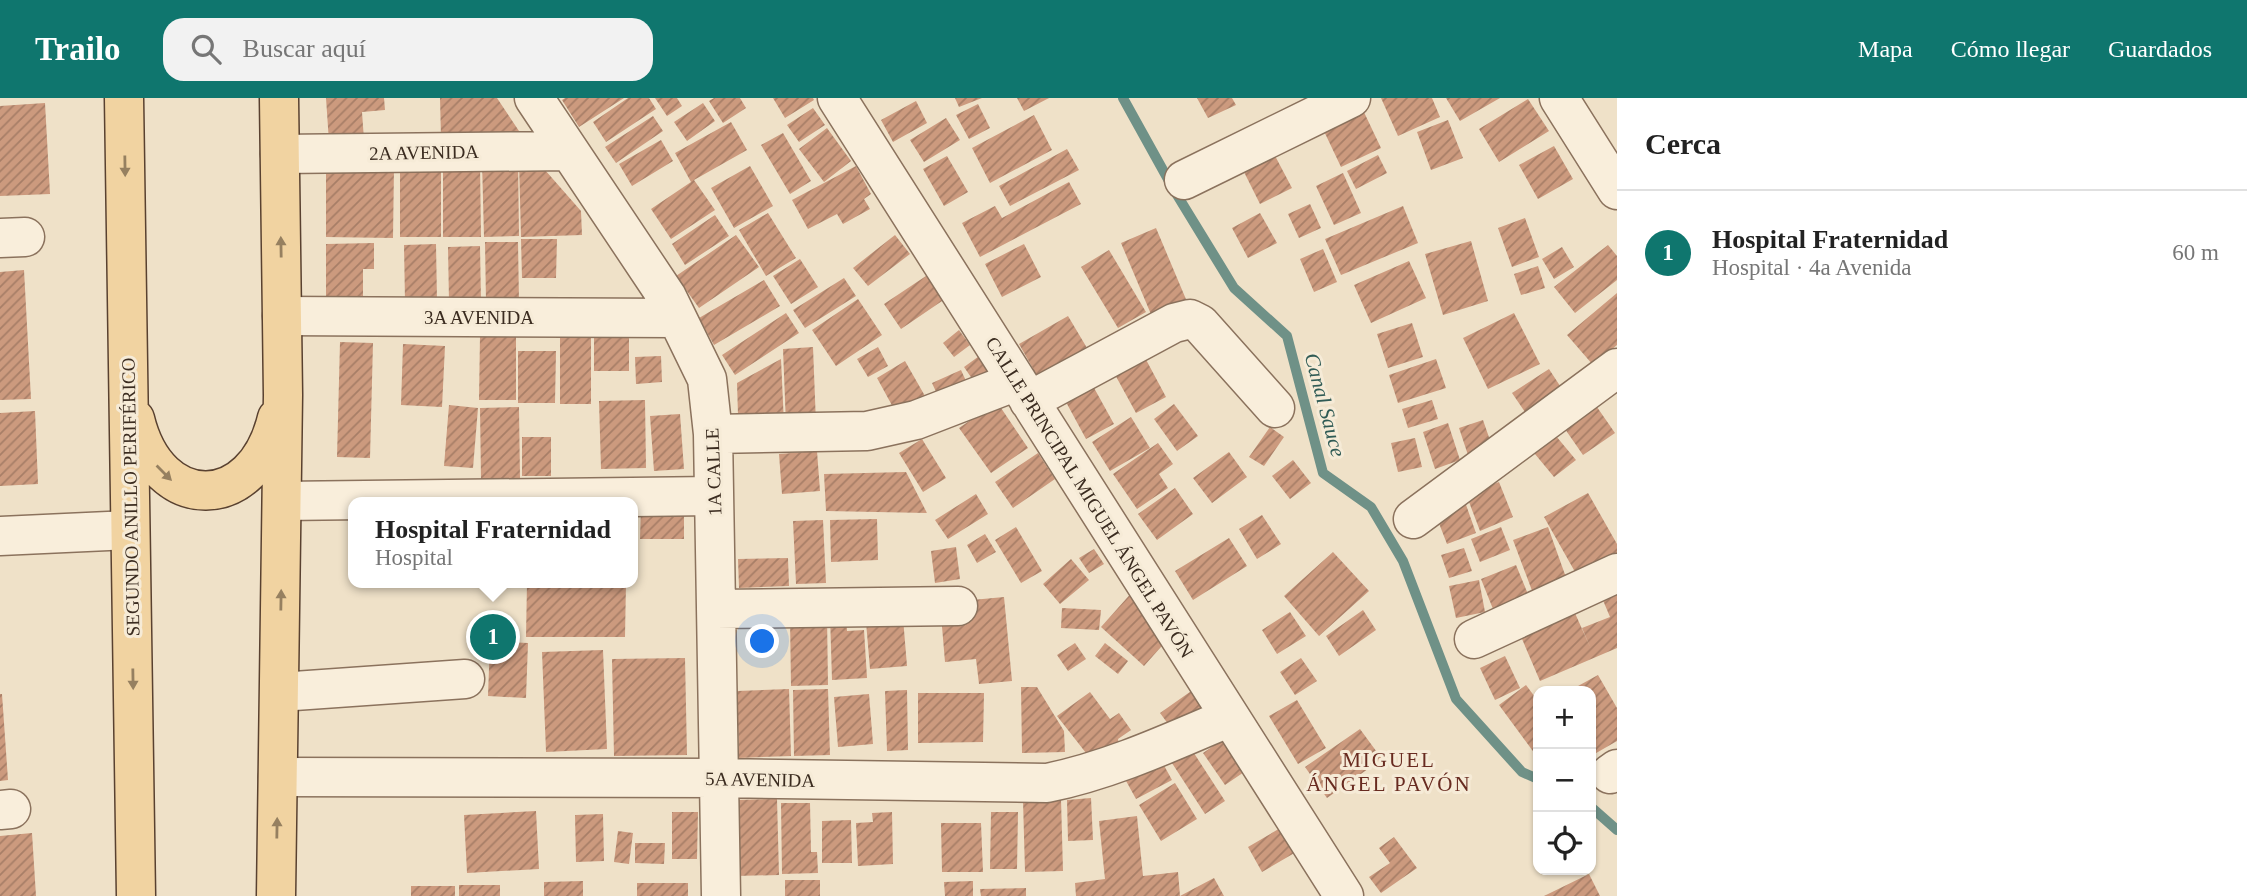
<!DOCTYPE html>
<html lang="es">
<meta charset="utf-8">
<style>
:root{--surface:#fff;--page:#f2f2f2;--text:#222;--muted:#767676;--line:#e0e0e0;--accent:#0f766e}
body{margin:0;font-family:"Times New Roman",serif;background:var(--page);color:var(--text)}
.controls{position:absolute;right:21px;bottom:21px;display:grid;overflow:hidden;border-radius:14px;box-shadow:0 2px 5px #0004}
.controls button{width:63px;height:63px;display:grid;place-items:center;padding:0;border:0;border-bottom:2px solid var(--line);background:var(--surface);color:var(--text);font:35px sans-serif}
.you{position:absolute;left:763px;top:544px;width:24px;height:24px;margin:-18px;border:5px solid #fff;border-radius:50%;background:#1a73e8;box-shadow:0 0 0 10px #1a73e833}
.badge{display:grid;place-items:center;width:46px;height:46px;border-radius:50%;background:var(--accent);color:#fff;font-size:23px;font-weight:700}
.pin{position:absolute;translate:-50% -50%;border:4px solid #fff;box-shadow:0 2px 7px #0006}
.popup{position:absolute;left:348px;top:399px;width:290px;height:91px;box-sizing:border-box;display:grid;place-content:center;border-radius:14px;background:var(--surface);filter:drop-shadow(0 2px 5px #0005);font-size:23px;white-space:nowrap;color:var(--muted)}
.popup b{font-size:26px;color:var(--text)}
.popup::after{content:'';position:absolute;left:50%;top:100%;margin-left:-14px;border:14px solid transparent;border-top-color:var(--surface)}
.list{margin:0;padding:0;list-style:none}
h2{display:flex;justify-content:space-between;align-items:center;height:91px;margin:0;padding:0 28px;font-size:30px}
h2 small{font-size:23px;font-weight:400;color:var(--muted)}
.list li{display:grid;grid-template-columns:46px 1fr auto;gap:21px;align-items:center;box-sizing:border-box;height:126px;padding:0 28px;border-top:2px solid var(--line)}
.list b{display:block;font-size:26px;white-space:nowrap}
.list p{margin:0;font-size:23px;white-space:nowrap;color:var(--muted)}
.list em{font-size:23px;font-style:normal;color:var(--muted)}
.icon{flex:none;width:38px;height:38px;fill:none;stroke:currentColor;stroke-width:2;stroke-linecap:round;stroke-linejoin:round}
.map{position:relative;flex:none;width:1617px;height:798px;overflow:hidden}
header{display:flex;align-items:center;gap:42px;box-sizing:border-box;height:98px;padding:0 35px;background:var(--accent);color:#fff}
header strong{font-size:33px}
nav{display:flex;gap:38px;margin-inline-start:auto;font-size:24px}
.search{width:490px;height:63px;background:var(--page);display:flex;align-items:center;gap:18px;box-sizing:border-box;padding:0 24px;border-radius:21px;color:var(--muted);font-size:26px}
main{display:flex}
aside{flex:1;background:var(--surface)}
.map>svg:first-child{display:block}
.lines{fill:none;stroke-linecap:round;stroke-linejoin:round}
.stream{stroke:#6f9187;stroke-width:10}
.building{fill:url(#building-hatch)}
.minor-casing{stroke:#8b725d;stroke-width:41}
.major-casing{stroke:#594130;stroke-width:41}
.minor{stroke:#f9eedb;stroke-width:38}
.major{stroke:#f1d3a1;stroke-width:38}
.oneway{fill:#968060}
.labels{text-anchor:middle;stroke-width:6;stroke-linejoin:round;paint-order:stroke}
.street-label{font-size:19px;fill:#3b2c20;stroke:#f6ebd7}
.water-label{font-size:21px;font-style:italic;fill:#305b55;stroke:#f6ebd7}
.neighbourhood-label{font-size:21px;letter-spacing:2px;fill:#682b20;stroke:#f6ebd7}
</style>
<header>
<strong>Trailo</strong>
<div class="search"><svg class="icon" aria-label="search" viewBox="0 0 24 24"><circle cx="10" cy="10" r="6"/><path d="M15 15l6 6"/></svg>Buscar aquí</div>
<nav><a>Mapa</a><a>Cómo llegar</a><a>Guardados</a></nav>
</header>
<main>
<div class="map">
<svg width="1617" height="798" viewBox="0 0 1617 798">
<defs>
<pattern id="building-hatch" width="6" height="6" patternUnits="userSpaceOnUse" patternTransform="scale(1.75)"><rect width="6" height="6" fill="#cc9a7e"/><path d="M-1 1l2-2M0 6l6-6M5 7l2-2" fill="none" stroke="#a77e67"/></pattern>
</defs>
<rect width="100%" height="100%" fill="#efe1c8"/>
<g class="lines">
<!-- stream -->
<path class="stream" d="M1123 0 1174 92 1234 190 1287 238 1323 375 1371 409 1403 463 1456 601 1522 674 1538 681
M1591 709 1617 732"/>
</g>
<!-- building -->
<path class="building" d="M326 0H384L385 12 362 14 364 42 329 44Z
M440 0H497L523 39 441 40Z
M565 0H624L579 29 562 2Z
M628 0H649L656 11 606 44 593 24Z
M655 0H677L682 8 667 18Z
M714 0H740L746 10 723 25 709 3Z
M773 0H813L814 2 785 20Z
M955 0H982L959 9Z
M1017 0H1049L1024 13Z
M1197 0H1232L1236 7 1208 20Z
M1381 0H1432L1440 19 1398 38Z
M1446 0H1500L1460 23Z
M1528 1 1549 33 1499 64 1479 31Z
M916 3 927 25 893 44 881 22Z
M45 5 50 96 0 98V8Z
M703 5 715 23 687 43 674 24Z
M978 6 990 30 969 41 956 17Z
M813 10 825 27 799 44 787 27Z
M1362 10 1381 50 1341 69 1322 29Z
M1034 17 1052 52 990 85 972 50Z
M653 18 663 33 616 65 605 49Z
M946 20 960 42 924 64 910 42Z
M1448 22 1463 60 1431 72 1417 34Z
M731 24 747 52 694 82 715 112 671 141 651 111 691 84 675 55Z
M827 30 851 63 824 84 799 51Z
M783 35 811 83 790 96 761 47Z
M661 42 673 63 632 88 619 66Z
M1554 48 1573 81 1538 101 1519 67Z
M1067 51 1079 72 1010 108 999 88Z
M1273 54 1292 90 1260 106 1242 70Z
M1378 57 1387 75 1356 91 1347 73Z
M947 58 968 94 944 108 923 71Z
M518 62 519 138 484 139 482 63Z
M519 64H538L581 113 582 137 521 139Z
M480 65 481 139H443V66Z
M400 66H441V139H400Z
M326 68 394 69 393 140 326 139Z
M750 68 773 108 734 130 711 90Z
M856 68 871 96 864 101 870 111 843 126 837 116 808 131 792 102Z
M1343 75 1361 115 1334 127 1316 88Z
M1069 84 1081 106 980 159 962 125 995 108 1002 120Z
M1310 106 1321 130 1299 140 1288 116Z
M1403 108 1418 145 1341 177 1325 141Z
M768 115 796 160 766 178 739 132Z
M1260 115 1277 145 1248 160 1232 130Z
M715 117 729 138 685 167 672 146Z
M1525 120 1539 159 1512 169 1498 130Z
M1156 130 1188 206 1153 221 1121 145Z
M736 137 759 169 699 210 676 178Z
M895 137 910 156 868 188 853 170Z
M521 141H557L556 180H522Z
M1471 143 1488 203 1443 217 1425 156Z
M485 144H518L519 204H486Z
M374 145V171H363V201H326V146Z
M436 146 437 202 405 203 404 147Z
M1024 146 1041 179 1002 199 985 166Z
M1608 147 1617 158V182L1575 215 1554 189Z
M480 148 481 203 449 204 448 149Z
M1562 149 1574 169 1554 181 1542 161Z
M1323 151 1337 184 1314 194 1300 161Z
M1109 152 1146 214 1118 230 1081 169Z
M800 161 818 189 791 206 773 178Z
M1409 163 1426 200 1371 225 1354 187Z
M1538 168 1545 190 1521 197 1514 176Z
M24 172 31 301 0 302V174Z
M929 176 945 201 901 231 884 206Z
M844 180 856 198 805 230 793 212Z
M764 182 780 208 714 247 699 220Z
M1617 195V247L1593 267 1567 237Z
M858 201 882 237 836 268 812 232Z
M786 215 799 235 735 277 722 257Z
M1514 215 1540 266 1488 291 1463 240Z
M1068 218 1090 255 1040 283 1019 246Z
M1412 225 1423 259 1388 270 1377 236Z
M959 232 970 247 954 259 943 245Z
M591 236V306H560V237Z
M480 238H516V302H479Z
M594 238H629V273H594Z
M340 244 373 245 370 360 337 359Z
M403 246 445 248 442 309 401 307Z
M813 249 816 326 786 327 783 251Z
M878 249 888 268 868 279 857 261Z
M518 253H556L555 305H518Z
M982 256 997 278 979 291 964 269Z
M1143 256 1166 299 1136 315 1113 273Z
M661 258 662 284 636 286 635 259Z
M781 261 784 326 738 317 737 285Z
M1436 261 1446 290 1398 305 1389 277Z
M905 263 929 305 900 322 877 280Z
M1549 271 1564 294 1527 317 1512 295Z
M961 272 972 296 943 309 932 285Z
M1088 279 1114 326 1086 341 1060 293Z
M1590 299 1615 335 1583 357 1558 321Z
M645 302 646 370 601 371 599 303Z
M1432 302 1438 321 1408 330 1402 311Z
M997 304 1028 350 991 375 959 330Z
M1174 306 1198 338 1177 353 1154 321Z
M449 307 478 310 473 370 444 368Z
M519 309 520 381 481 382 480 310Z
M35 313 38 386 0 388V315Z
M680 316 684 371 654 373 650 318Z
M1131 319 1150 350 1110 373 1092 344Z
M1483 322 1492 348 1468 357 1459 330Z
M1448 325 1460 362 1435 371 1423 334Z
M1270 329 1284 339 1264 368 1249 359Z
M1551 332 1576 362 1554 379 1530 350Z
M522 339H551V378H522Z
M1415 340 1422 369 1398 374 1391 345Z
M922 341 946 380 923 394 899 355Z
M1158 345 1173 366 1159 376 1168 390 1137 411 1113 376Z
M817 353 820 393 782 396 779 356Z
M1229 354 1247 379 1212 405 1193 380Z
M1038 355 1055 381 1013 410 995 384Z
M1293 362 1311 385 1290 401 1272 378Z
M906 374 927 415 826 413 824 376Z
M1499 384 1513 419 1480 433 1466 396Z
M1175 390 1193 416 1157 442 1138 416Z
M1588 395 1617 446V460L1579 481 1544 419Z
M976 396 988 416 948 441 935 422Z
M1465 404 1476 435 1447 446 1435 415Z
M641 409 684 410V441H640Z
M1262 417 1281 446 1257 461 1239 431Z
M877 421 878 462 831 464 830 422Z
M823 422 826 485 796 486 793 423Z
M1016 429 1042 473 1021 485 995 442Z
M1501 429 1510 452 1480 464 1471 441Z
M1548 429 1568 485 1534 498 1513 442Z
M985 436 996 454 977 465 967 447Z
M1229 440 1247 468 1193 502 1175 473Z
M956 449 960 481 935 485 931 453Z
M1464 450 1472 473 1449 480 1441 457Z
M1094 451 1104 466 1089 475 1079 460Z
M1333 454 1369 493 1319 538 1284 498Z
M788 460 789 488 739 490 738 461Z
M1071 461 1089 482 1060 506 1043 486Z
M1516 467 1530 501 1495 516 1481 481Z
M1617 480V550L1540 583 1516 527 1570 504 1591 551 1582 530 1610 519 1597 488Z
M1479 482 1485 514 1456 520 1449 488Z
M527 485H626L625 539H526Z
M1134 492 1177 531 1144 568 1101 529Z
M1004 499 1012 583 979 586 976 561 945 564 940 505Z
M902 508 907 568 870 571 865 512Z
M1062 510 1101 512 1099 532 1061 530Z
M1363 512 1376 532 1339 558 1326 538Z
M1290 514 1306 538 1277 556 1262 532Z
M846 516 847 533 864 532 867 580 832 582 830 517Z
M827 518 828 587 791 588 790 519Z
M490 543 528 545 526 600 488 598Z
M1075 545 1086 561 1068 573 1057 557Z
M1105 545 1128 563 1118 576 1095 558Z
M603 552 607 651 546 654 542 554Z
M1505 558 1520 590 1495 602 1480 570Z
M685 560 687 657 614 658 612 561Z
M1301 560 1317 583 1295 597 1280 574Z
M1598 577 1617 610V643L1591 658V593H1569Z
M1526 587 1538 603V660L1499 607Z
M1021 589H1037L1064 633 1065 654 1022 655Z
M1197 589 1214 612 1177 638 1160 615Z
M789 591 791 658 739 660 737 593Z
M828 591 830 657 794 658 793 592Z
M907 592 908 652 887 653 885 593Z
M1090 594 1110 621 1119 615 1131 632 1118 641 1120 652 1086 655 1057 618Z
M918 595H984L983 644 918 645Z
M0 596H2L8 682 0 683Z
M869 596 873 646 838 649 834 599Z
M1297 602 1326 650 1298 666 1269 618Z
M1360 631 1382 661 1327 700 1305 669Z
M1231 636 1253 668 1225 687 1203 655Z
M1190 649 1225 703 1205 716 1170 662Z
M1161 662 1172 682 1136 701 1125 681Z
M1175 685 1197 721 1161 743 1139 707Z
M1091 700 1093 742 1068 743 1067 702Z
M777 701 779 777 735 778 732 702Z
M1061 701 1063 773 1025 774 1023 702Z
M781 705H810L811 754H817L818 775 782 776Z
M536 713 539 771 467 775 464 717Z
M672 714H698L697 761H672Z
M892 714 893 766 858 768 856 725 873 724 872 715Z
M991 714H1018L1017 771H990Z
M603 716 604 763 576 764 575 717Z
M1137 718 1143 778 1178 774 1180 798 1214 780 1224 798H1076L1075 785 1105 781 1099 723Z
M851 722 852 765H822V723Z
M941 725H981L983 774H942Z
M1289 725 1303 750 1262 774 1248 749Z
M618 733 633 735 629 766 614 764Z
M32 735 36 798H0V738Z
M1394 739 1417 770 1381 795 1369 779 1390 765 1379 750Z
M635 745H665L664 766 635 765Z
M1589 776 1600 798H1544Z
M785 782H820V798H785Z
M583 783V798H544V784Z
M973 783V798H945L944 784Z
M637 785H688V798H637Z
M459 787H500V798H459Z
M411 788H455V798H411Z
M1026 790V798H981L980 791Z"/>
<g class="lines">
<defs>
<path id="minor" d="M534 0 667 199 707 281 713 336 721 798
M837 0 1344 798
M1559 0 1617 92
M280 56 568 53
M1184 82 1351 0
M0 140 25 139
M282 218 676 220
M1029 303 1174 225 1190 221 1200 226 1275 310
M713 336 867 333 916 322 1017 283
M282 403 714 398
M1413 421 1617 270
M0 438 130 432
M716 511 958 508
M1474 541 1617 475
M280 594 465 581
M1610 676 1617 671
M278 679 719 680 1047 685C1111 672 1171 644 1230 619
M0 712 11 711"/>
<path id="major" d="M124 0 136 798
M135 321C158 417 254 416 277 320
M276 798 283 297 279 0"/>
</defs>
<!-- minor casing -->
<use href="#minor" class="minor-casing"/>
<!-- major casing -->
<use href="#major" class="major-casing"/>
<!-- minor -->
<use href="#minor" class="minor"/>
<!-- major -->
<use href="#major" class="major"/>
</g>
<!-- one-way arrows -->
<defs><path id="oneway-solid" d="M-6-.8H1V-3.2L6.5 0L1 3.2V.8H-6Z" transform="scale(1.75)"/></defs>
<g class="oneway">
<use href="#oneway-solid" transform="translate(125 68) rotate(89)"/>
<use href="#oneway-solid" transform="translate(281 149) rotate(-91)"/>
<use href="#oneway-solid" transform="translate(164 375) rotate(45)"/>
<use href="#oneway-solid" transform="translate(281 502) rotate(-89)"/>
<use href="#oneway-solid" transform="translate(133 581) rotate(89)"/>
<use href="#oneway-solid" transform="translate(277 730) rotate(-89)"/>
</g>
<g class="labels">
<!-- street labels -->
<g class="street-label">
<text transform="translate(424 54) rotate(-1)" y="7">2A AVENIDA</text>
<text x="479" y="226">3A AVENIDA</text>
<text transform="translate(713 374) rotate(-92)" y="7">1A CALLE</text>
<text transform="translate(130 399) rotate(-91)" y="7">SEGUNDO ANILLO PERIFÉRICO</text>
<text transform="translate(1090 399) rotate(58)" y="7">CALLE PRINCIPAL MIGUEL ÁNGEL PAVÓN</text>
<text transform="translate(760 681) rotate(1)" y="7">5A AVENIDA</text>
</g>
<!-- water labels -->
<g class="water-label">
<text transform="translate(1325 307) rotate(75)" y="7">Canal Sauce</text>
</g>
<!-- neighbourhood labels -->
<g class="neighbourhood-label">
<text x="1389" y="669">MIGUEL<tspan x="1389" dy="24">ÁNGEL PAVÓN</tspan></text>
</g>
</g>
</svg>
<div class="controls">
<button>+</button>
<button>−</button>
<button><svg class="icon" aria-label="locate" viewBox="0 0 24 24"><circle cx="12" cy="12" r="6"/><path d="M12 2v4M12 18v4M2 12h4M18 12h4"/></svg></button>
</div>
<div class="you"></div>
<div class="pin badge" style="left:493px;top:539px">1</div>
<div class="popup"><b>Hospital Fraternidad</b>Hospital</div>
</div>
<aside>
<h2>Cerca<small></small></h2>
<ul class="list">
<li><span class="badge">1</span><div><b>Hospital Fraternidad</b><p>Hospital · 4a Avenida</p></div><em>60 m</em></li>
</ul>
</aside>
</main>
